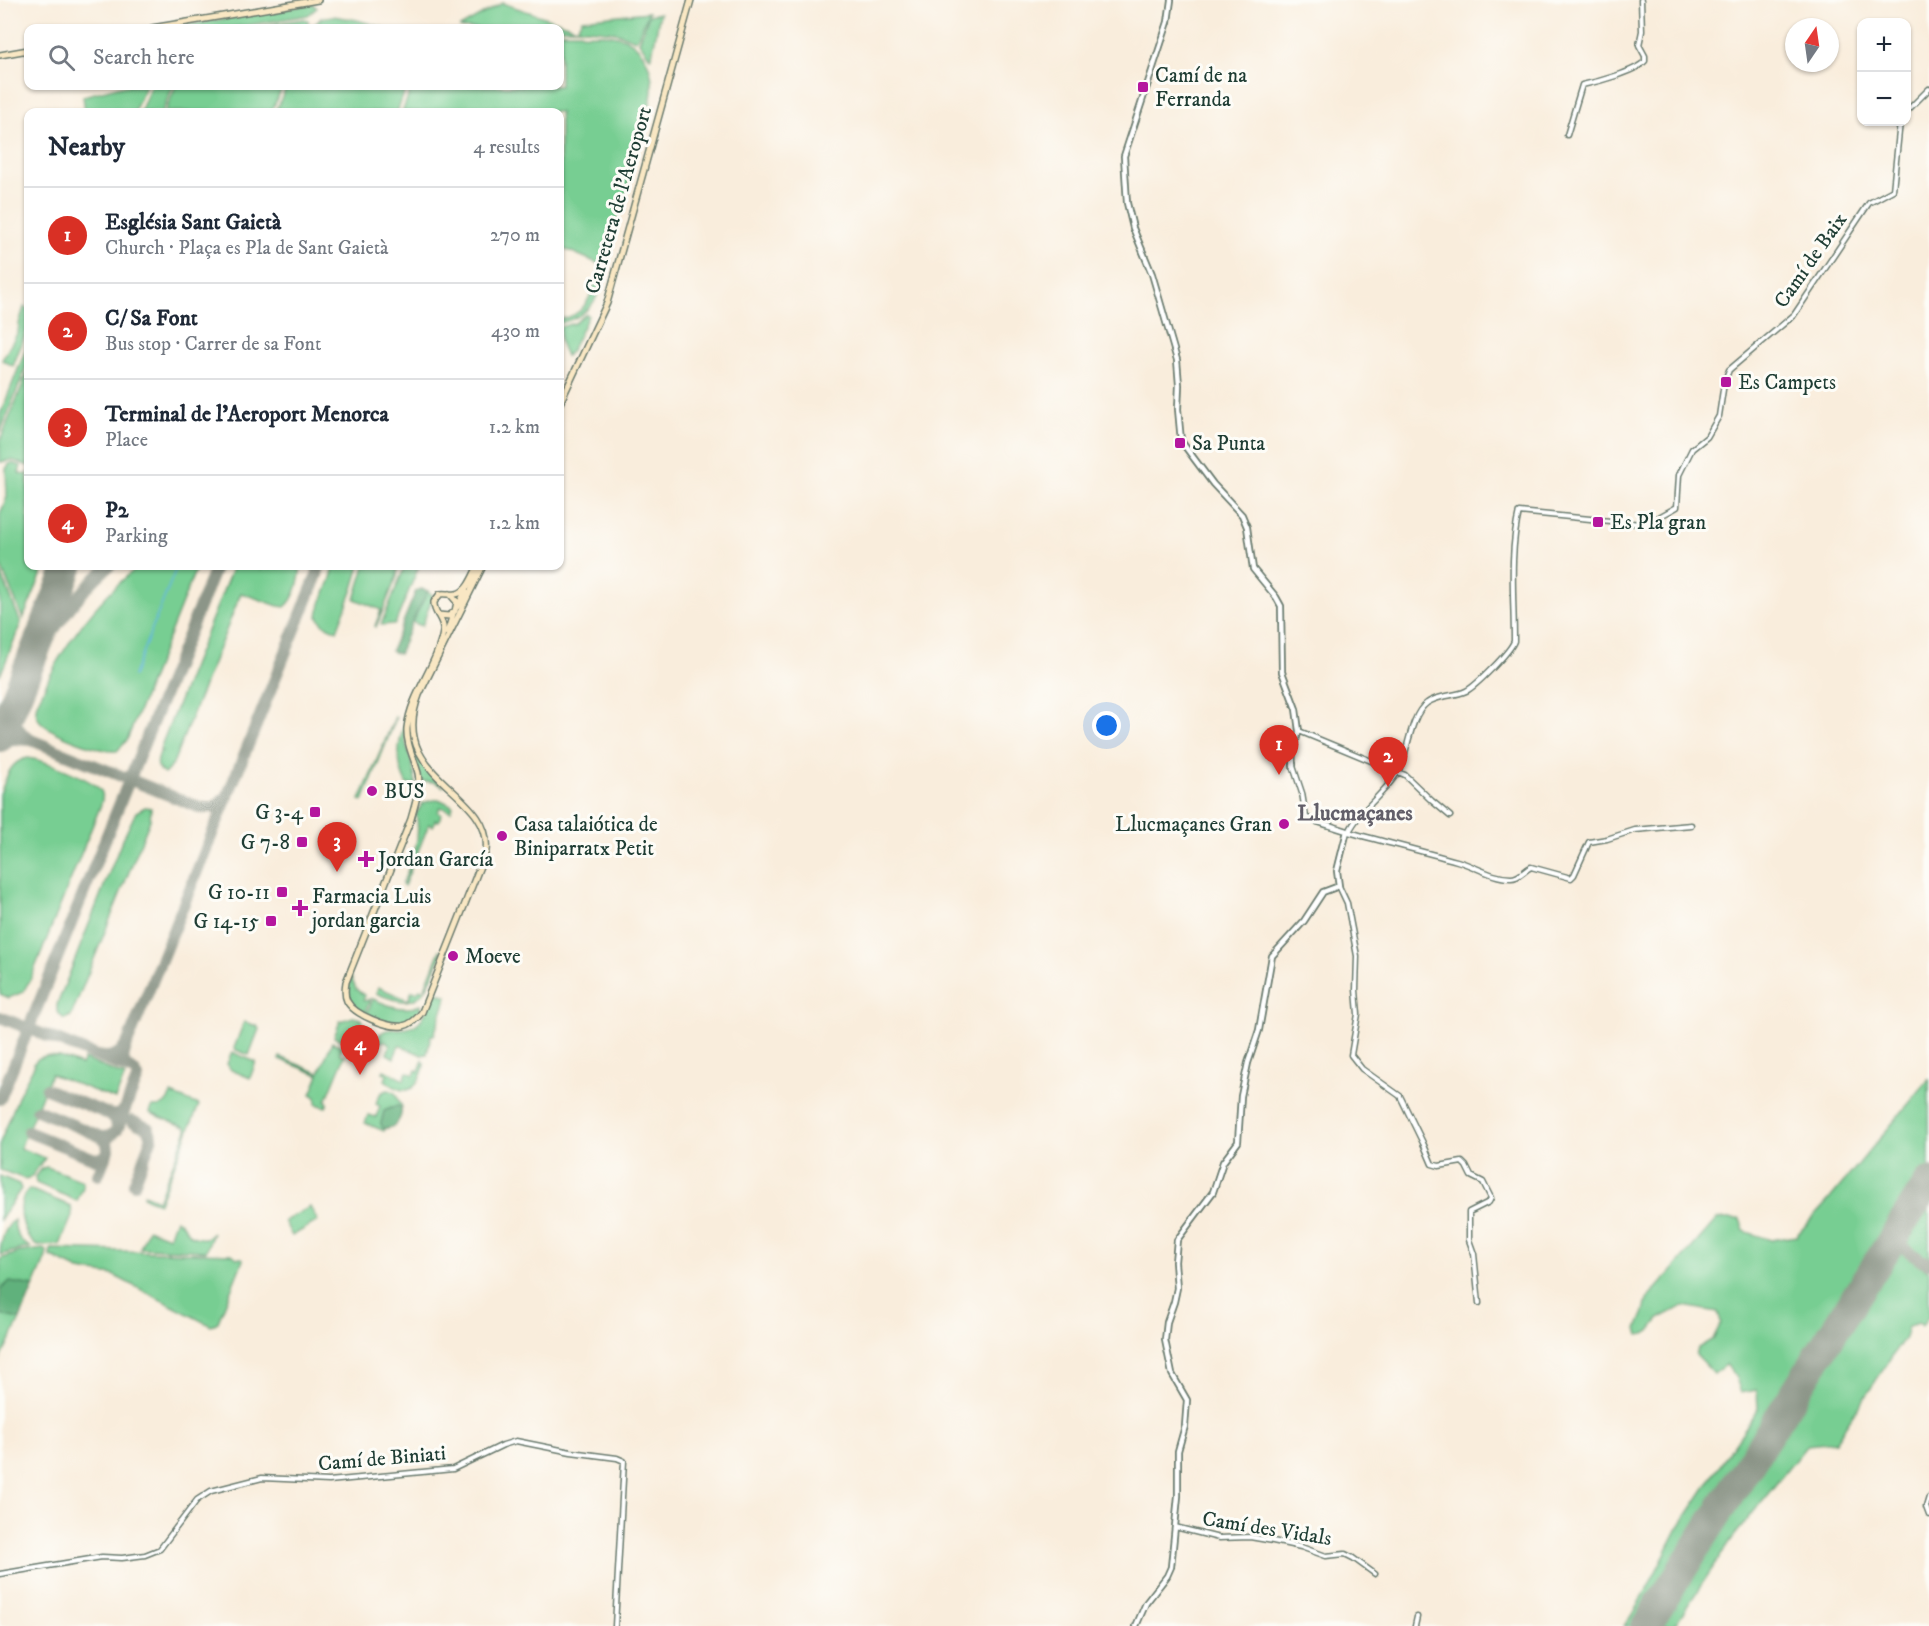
<!DOCTYPE html>
<meta charset="utf-8">
<style>
:root{--surface:#fff;--page:#f2f2f3;--text:#1f2937;--muted:#747a83;--line:#e0e1e3;--accent:#d93025}
body{margin:0;font-family:"IM FELL DW Pica",serif;background:var(--page);color:var(--text)}
.controls{position:absolute;right:18px;top:18px;display:grid;overflow:hidden;border-radius:12px;box-shadow:0 2px 4px #0004}
.controls button{width:54px;height:54px;display:grid;place-items:center;padding:0;border:0;border-bottom:2px solid var(--line);background:var(--surface);color:var(--text);font:30px sans-serif}
.compass{position:absolute;left:1785px;top:18px;width:54px;height:54px;border-radius:50%;background:var(--surface);box-shadow:0 2px 4px #0004;rotate:13deg}
.you{position:absolute;left:1107px;top:726px;width:21px;height:21px;margin:-15px;border:4px solid #fff;border-radius:50%;background:#1a73e8;box-shadow:0 0 0 9px #1a73e833}
.badge{display:grid;place-items:center;width:39px;height:39px;border-radius:50%;background:var(--accent);color:#fff;font-size:20px;font-weight:700}
.pin{position:absolute;translate:-50% -50px;filter:drop-shadow(0 2px 3px #0008)}
.pin::after{content:'';position:absolute;top:32px;width:21px;height:18px;background:inherit;clip-path:polygon(0 0,100% 0,50% 100%)}
.list{margin:0;padding:0;list-style:none}
h2{display:flex;justify-content:space-between;align-items:center;height:78px;margin:0;padding:0 24px;font-size:26px}
h2 small{font-size:20px;font-weight:400;color:var(--muted)}
.list li{display:grid;grid-template-columns:39px 1fr auto;gap:18px;align-items:center;box-sizing:border-box;height:96px;padding:0 24px;border-top:2px solid var(--line)}
.list b{display:block;font-size:22px;white-space:nowrap}
.list p{margin:0;font-size:20px;white-space:nowrap;color:var(--muted)}
.list em{font-size:20px;font-style:normal;color:var(--muted)}
.icon{flex:none;width:33px;height:33px;fill:none;stroke:currentColor;stroke-width:2;stroke-linecap:round;stroke-linejoin:round}
.map{position:relative;flex:none;width:1929px;height:1626px;overflow:hidden}
.search{position:absolute;background:var(--surface);box-shadow:0 2px 4px #0004;left:24px;top:24px;width:540px;height:66px;display:flex;align-items:center;gap:15px;box-sizing:border-box;padding:0 21px;border-radius:12px;color:var(--muted);font-size:22px}
.panel{position:absolute;background:var(--surface);box-shadow:0 2px 4px #0004;left:24px;top:108px;width:540px;height:462px;border-radius:12px}
.map>svg:first-child{display:block}
.green{fill:#77ce92;stroke:#4b8663;stroke-width:1.5}
.forest{fill:#61b17c;stroke:#407758;stroke-width:1.5}
.lines{fill:none;stroke-linecap:round;stroke-linejoin:round}
.stream{stroke:#65b8e1;stroke-width:1.5}
.taxiway{stroke:#8c9588;stroke-width:12}
.runway{stroke:#8c9588;stroke-width:30}
.minor-casing{stroke:#6b7b6f;stroke-width:7}
.tertiary-casing{stroke:#6b7b6f;stroke-width:8}
.secondary-casing{stroke:#6b7b6f;stroke-width:8}
.minor{stroke:#fff;stroke-width:4}
.tertiary{stroke:#fff;stroke-width:4.5}
.secondary{stroke:#f9e7c3;stroke-width:5}
.poi-dot{fill:#b5179e;stroke:#fdfcf7;stroke-width:2}
.labels{text-anchor:middle;stroke-width:6;stroke-linejoin:round;paint-order:stroke}
.poi-label{font-size:21px;fill:#1f3d34;stroke:#fdfcf7;text-anchor:start}
.street-label{font-size:21px;fill:#1f3d34;stroke:#fdfcf7}
.neighbourhood-label{font-size:22px;font-weight:bold;fill:#625f69;stroke:#fdfcf7}
</style>
<div class="map">
<svg width="1929" height="1626" viewBox="0 0 1929 1626">
<rect width="100%" height="100%" fill="#fdfcf7"/>
<filter id="ink" filterUnits="userSpaceOnUse"><feTurbulence type="fractalNoise" baseFrequency=".0167" numOctaves="2"/><feDisplacementMap in="SourceGraphic" scale="12" xChannelSelector="R" yChannelSelector="G"/><feConvolveMatrix kernelMatrix="1 2 1 2 8 2 1 2 1" color-interpolation-filters="sRGB"/></filter>
<filter id="wash" filterUnits="userSpaceOnUse"><feTurbulence type="fractalNoise" baseFrequency=".008" numOctaves="4" result="noise"/><feDisplacementMap in="SourceGraphic" scale="24" xChannelSelector="R" yChannelSelector="G"/><feGaussianBlur stdDeviation="1.35" result="paint"/><feColorMatrix in="noise" values="0 0 0 0 0 0 0 0 0 0 0 0 0 0 0 0 0 1.4 0 .05"/><feComposite in="paint" operator="in"/></filter>
<g filter="url(#wash)">
<rect width="100%" height="100%" fill="#f9eddc"/>
<!-- green -->
<path class="green" d="M502 3 577 28 582 19 649 12 637 39 635 40 615 32 577 28H462L460 27Z
M313 4 317 8 308 15 231 28H169Z
M660 13 652 55 650 57 639 42 649 15Z
M333 16 357 20 384 28H312L321 18Z
M304 19 308 20V28H248Z
M560 32H580L581 34C592 35 602 33 613 35 644 40 656 71 651 99 648 112 643 123 639 135L641 137 621 211 618 215 617 224 601 285 596 294 597 296C590 311 575 320 560 323V319C589 316 593 288 602 265L560 247V112H403V110L412 86H560Z
M121 86H146L134 112H85L83 96Z
M151 86H173L162 112H140Z
M176 86H283L271 112H236L231 111 230 112H165Z
M287 86H407L397 112H275Z
M24 307 28 309V327L13 366 2 360 18 332 19 324Z
M586 314 588 316 572 349 566 356 560 342V327L575 323Z
M28 344V362L0 433V415Z
M28 371V466L12 460 0 462V441Z
M12 463 21 466 19 473 25 475 28 472V566H45L23 619 0 564V514L7 497 6 469 9 464Z
M139 566H197L127 740 117 751C103 753 44 732 38 718 33 709 38 700 42 693 46 685 49 674 55 669L54 668 57 662C79 625 105 593 139 566Z
M233 566H255V567L258 566 261 567V570L264 566H301C300 579 296 598 285 607L278 606 241 593 172 766 164 774C155 768 157 761 160 752H162L160 750 163 741Z
M334 566H360L353 589 337 631 324 625 318 617C319 599 332 584 334 566Z
M365 566H398L397 576 376 627 375 626 381 610 355 599Z
M405 566H419L395 624 381 625Z
M0 571 21 623 0 676Z
M428 591 433 596 422 626 412 622Z
M395 717 396 718 363 801 360 800Z
M405 723 406 743 413 767 416 784 408 785 406 783C396 762 397 745 405 723Z
M414 747 426 767 444 787 435 782 421 781 412 748Z
M28 758C42 760 98 780 102 793 104 799 100 807 98 812L31 978 23 992 9 998 0 994V794C6 779 9 761 28 758Z
M433 800H441L453 806 451 811 440 807 438 812 441 814 439 821 435 820 433 826 429 824 404 886 402 885C411 862 422 840 416 814L423 803Z
M145 807 151 808 150 820 71 1016 64 1019 57 1012V1005L121 843 136 812Z
M440 950 442 953C426 992 422 1014 376 993L378 987 408 1000 412 991 417 992 420 989 424 990Z
M351 977 356 989 365 996 363 1000 365 1001 370 999 366 1010 368 1011 373 999C389 1006 404 1012 421 1005L422 1007C417 1014 412 1021 403 1022 390 1025 358 1013 351 1001 347 993 349 985 351 977Z
M434 991 447 996 434 1035H431L427 1054 422 1055 399 1045 394 1058 387 1054 390 1045 386 1041 379 1042 380 1040 377 1039C385 1021 405 1036 419 1022 427 1014 430 1001 434 991Z
M353 1017 361 1019 366 1028 364 1036 362 1032 359 1031 354 1033 351 1040 346 1038 344 1041 334 1037 340 1021Z
M244 1022 257 1026 259 1029 249 1055 236 1050 234 1048Z
M332 1042 342 1046 340 1053 342 1055H345L326 1101 328 1103 326 1107 316 1104V1097L311 1094 319 1075 279 1059 280 1057 319 1073Z
M234 1053 256 1062 250 1078 231 1070 227 1064 231 1054Z
M46 1056 60 1057 81 1065 84 1059 125 1076 115 1099 51 1074 20 1148 45 1158 31 1177 25 1179 0 1170V1143L20 1092 34 1066 33 1064 39 1058Z
M423 1060C425 1065 424 1067 422 1073 414 1095 401 1094 385 1080L387 1075 383 1072 384 1070 404 1080 407 1072 414 1075 416 1070 419 1071Z
M1929 1079V1167L1637 1626H1624L1646 1591 1678 1528 1758 1409 1757 1390 1741 1393 1736 1378 1726 1364 1714 1374 1696 1355 1698 1348 1713 1339 1721 1323 1718 1312 1683 1306 1660 1318 1650 1331 1645 1334 1639 1335 1637 1329 1644 1312 1647 1299 1717 1219H1740L1744 1231 1771 1240 1796 1236 1828 1201Z
M389 1090 395 1093 402 1107H393L384 1111 381 1124 385 1128 384 1131 365 1123 368 1115 376 1117 380 1106 376 1104C378 1097 380 1091 389 1090Z
M171 1094 199 1105 159 1203 143 1197 144 1194 158 1200 187 1130 186 1127 150 1113 152 1107C162 1108 167 1103 171 1094Z
M47 1167 83 1181V1187L77 1201 36 1183 35 1178 42 1168Z
M0 1176 19 1184 21 1189 0 1220Z
M29 1189 71 1206 72 1216 60 1245 37 1246C22 1236 14 1201 29 1189Z
M1929 1195V1258C1917 1255 1904 1246 1905 1233Z
M310 1207 318 1221 292 1236 284 1221Z
M176 1219C188 1227 186 1240 207 1238L213 1233 206 1251 140 1248 148 1229 169 1237Z
M14 1220C15 1232 18 1241 30 1247L0 1255C0 1243 4 1228 14 1220Z
M44 1249 47 1251 46 1257 34 1286 9 1282 0 1290V1259L20 1252Z
M51 1249 232 1254 237 1258H242L243 1260 218 1322 211 1326 113 1275 79 1270 50 1256Z
M1898 1252H1904L1929 1271V1316L1922 1326 1919 1323 1908 1326 1905 1337 1835 1442 1807 1445 1732 1539 1674 1626H1656L1890 1257Z
M0 1315 20 1319 0 1361Z"/>
<!-- forest -->
<path class="forest" d="M421 589 428 591 412 622 399 654 391 651 416 591Z
M397 1106 401 1107C403 1118 395 1130 383 1128L381 1124 384 1111Z
M9 1282 34 1286 20 1319 0 1315V1290Z"/>
<g class="lines">
<!-- stream -->
<path class="stream" d="M133 676 177 566"/>
<!-- taxiway -->
<path class="taxiway" d="M21 686C45 641 70 600 109 566
M31 740 201 808 214 807 226 798
M0 746 14 739 31 740C14 730 11 715 16 697
M0 1017 131 1070C120 1063 123 1055 127 1045
M98 1056C111 1059 120 1055 127 1044L317 575 319 566
M46 1089 111 1115 116 1120 117 1128
M0 1099 216 566
M125 1109 138 1077 135 1072 131 1070
M37 1110 102 1137
M132 1121 148 1128 152 1137 134 1184
M28 1132 95 1159 102 1158 107 1154
M108 1150 107 1142 102 1137C118 1138 120 1122 125 1109L118 1115H111
M98 1175 107 1153
M1927 1185H1929
M1892 1240 1923 1261 1929 1263"/>
<!-- runway -->
<path class="runway" d="M0 737 69 566
M1646 1626 1929 1182"/>
</g>
</g>
<g filter="url(#ink)">
<g class="lines">
<defs>
<path id="minor" d="M1906 112 1929 89
M1567 135 1582 85C1597 82 1635 72 1645 61V56L1639 45 1642 31 1641 0
M1293 764V754L1299 731 1405 775 1432 801 1450 816
M1293 766 1302 793 1306 818
M1348 832C1385 842 1421 851 1457 861 1475 866 1492 878 1511 878 1520 878 1523 871 1531 867L1571 878 1574 875 1589 842 1607 839 1635 830 1691 825
M1349 832C1360 809 1386 793 1399 770 1408 753 1410 715 1427 703 1439 694 1454 697 1466 691 1475 687 1511 651 1514 641 1514 598 1509 554 1519 512L1641 524 1650 522 1677 507 1679 475 1692 449 1707 437 1719 416 1724 383 1729 370 1794 315 1869 203 1893 190 1900 122
M1339 886 1347 903 1357 956 1356 990 1358 1014 1351 1055 1362 1069 1400 1096 1423 1143 1432 1164 1439 1166 1462 1162 1466 1166 1471 1176 1483 1182 1491 1198 1489 1202 1469 1212V1240L1474 1254 1479 1303
M1929 1497 1926 1507 1929 1515
M1175 1527 1219 1538 1250 1537 1273 1541 1301 1547 1326 1556 1345 1554 1353 1558 1375 1574
M0 1574 102 1557 122 1558 145 1555 160 1549 197 1500 211 1491 262 1478 329 1481 453 1469 503 1445 516 1441 571 1452 617 1458 624 1461 615 1626
M1415 1626 1417 1617"/>
<path id="tertiary" d="M1171 0 1168 22 1124 156 1127 203 1133 228 1152 274 1177 360 1179 385 1178 409 1181 441 1213 484 1242 515 1247 527 1253 569 1276 597 1281 606 1282 672 1296 709 1299 731
M1293 764V766
M1136 1626 1146 1603 1167 1576 1171 1567 1178 1496V1451L1185 1426 1187 1400 1172 1374 1165 1340 1167 1322 1174 1302 1177 1288 1175 1262 1177 1240 1213 1192 1223 1162 1238 1142 1241 1096 1248 1063 1259 1030 1272 956 1304 921 1323 892 1339 886 1337 871 1347 831 1306 818"/>
<path id="secondary" d="M152 28 318 0
M0 55 28 50
M560 403 607 303 691 0
M478 566C473 575 468 592 456 594 450 595 446 593 440 594L434 602C433 614 445 619 443 632 437 666 411 693 407 728 406 744 414 758 418 773 421 788 415 804 411 819L346 982C345 988 344 995 347 1001 354 1015 388 1028 403 1026 412 1024 417 1019 422 1012L486 851C494 791 386 779 419 695L483 566
M457 607 466 591
M438 615 449 616 455 611 457 602 450 594
M447 633 453 614"/>
</defs>
<!-- minor casing -->
<use href="#minor" class="minor-casing"/>
<!-- tertiary casing -->
<use href="#tertiary" class="tertiary-casing"/>
<!-- secondary casing -->
<use href="#secondary" class="secondary-casing"/>
<!-- minor -->
<use href="#minor" class="minor"/>
<!-- tertiary -->
<use href="#tertiary" class="tertiary"/>
<!-- secondary -->
<use href="#secondary" class="secondary"/>
</g>
</g>
<!-- markers -->
<g class="poi-dot">
<rect x="1137" y="81" width="12" height="12" rx="3"/>
<rect x="1720" y="376" width="12" height="12" rx="3"/>
<rect x="1174" y="437" width="12" height="12" rx="3"/>
<rect x="1592" y="516" width="12" height="12" rx="3"/>
<circle cx="372" cy="791" r="6"/>
<rect x="309" y="806" width="12" height="12" rx="3"/>
<circle cx="1284" cy="824" r="6"/>
<circle cx="502" cy="836" r="6"/>
<rect x="296" y="836" width="12" height="12" rx="3"/>
<path d="M363 850h6v6h6v6h-6v6h-6v-6h-6v-6h6z"/>
<rect x="276" y="886" width="12" height="12" rx="3"/>
<path d="M297 899h6v6h6v6h-6v6h-6v-6h-6v-6h6z"/>
<rect x="265" y="915" width="12" height="12" rx="3"/>
<circle cx="453" cy="956" r="6"/>
</g>
<g class="labels">
<!-- poi labels -->
<g class="poi-label">
<text x="1155" y="82">Camí de na<tspan x="1155" dy="24">Ferranda</tspan></text>
<text x="1738" y="389">Es Campets</text>
<text x="1192" y="450">Sa Punta</text>
<text x="1610" y="529">Es Pla gran</text>
<text x="384" y="798">BUS</text>
<text x="303" y="819" text-anchor="end">G 3-4</text>
<text x="514" y="831">Casa talaiótica de<tspan x="514" dy="24">Biniparratx Petit</tspan></text>
<text x="1272" y="831" text-anchor="end">Llucmaçanes Gran</text>
<text x="290" y="849" text-anchor="end">G 7-8</text>
<text x="378" y="866">Jordan García</text>
<text x="270" y="899" text-anchor="end">G 10-11</text>
<text x="312" y="903">Farmacia Luis<tspan x="312" dy="24">jordan garcia</tspan></text>
<text x="259" y="928" text-anchor="end">G 14-15</text>
<text x="465" y="963">Moeve</text>
</g>
<!-- street labels -->
<g class="street-label">
<text transform="translate(618 200) rotate(-74)" y="7">Carretera de l'Aeroport</text>
<text transform="translate(1810 260) rotate(-55)" y="7">Camí de Baix</text>
<text transform="translate(382 1458) rotate(-5)" y="7">Camí de Biniati</text>
<text transform="translate(1267 1528) rotate(9)" y="7">Camí des Vidals</text>
</g>
<!-- neighbourhood labels -->
<g class="neighbourhood-label">
<text x="1355" y="820">Llucmaçanes</text>
</g>
</g>
</svg>
<div class="controls">
<button>+</button>
<button>−</button>
</div>
<svg class="compass" viewBox="-18 -18 36 36"><path d="M0-13l5 13h-10z" fill="#e53935"/><path d="M0 13l5-13h-10z" fill="#747a83"/></svg>
<div class="you"></div>
<div class="pin badge" style="left:1279px;top:775px">1</div>
<div class="pin badge" style="left:1388px;top:787px">2</div>
<div class="pin badge" style="left:337px;top:872px">3</div>
<div class="pin badge" style="left:360px;top:1075px">4</div>
<div class="search"><svg class="icon" aria-label="search" viewBox="0 0 24 24"><circle cx="10" cy="10" r="6"/><path d="M15 15l6 6"/></svg>Search here</div>
<section class="panel">
<h2>Nearby<small>4 results</small></h2>
<ul class="list">
<li><span class="badge">1</span><div><b>Església Sant Gaietà</b><p>Church · Plaça es Pla de Sant Gaietà</p></div><em>270 m</em></li>
<li><span class="badge">2</span><div><b>C/ Sa Font</b><p>Bus stop · Carrer de sa Font</p></div><em>430 m</em></li>
<li><span class="badge">3</span><div><b>Terminal de l'Aeroport Menorca</b><p>Place</p></div><em>1.2 km</em></li>
<li><span class="badge">4</span><div><b>P2</b><p>Parking</p></div><em>1.2 km</em></li>
</ul>
</section>
</div>
